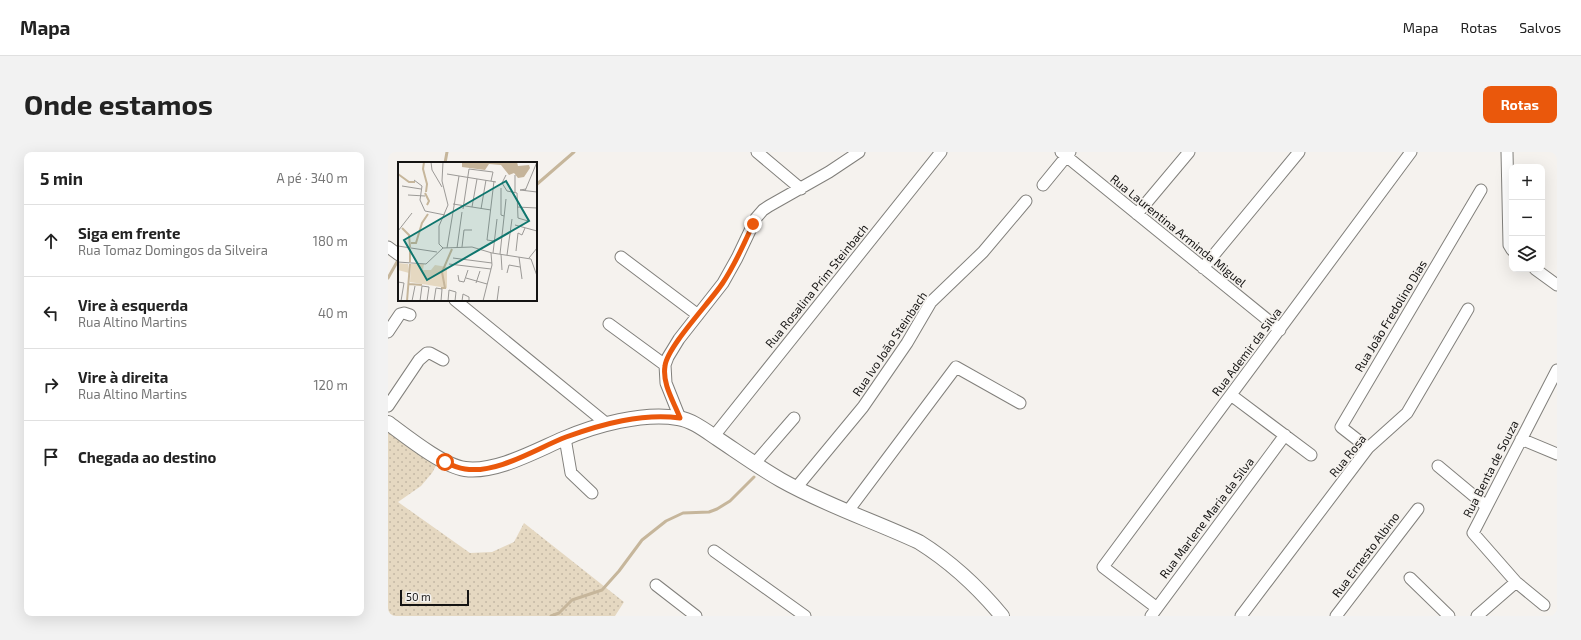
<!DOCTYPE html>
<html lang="pt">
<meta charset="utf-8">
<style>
:root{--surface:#fff;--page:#f2f2f2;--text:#222;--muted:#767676;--line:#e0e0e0;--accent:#ea580c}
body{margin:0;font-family:"Exo 2",sans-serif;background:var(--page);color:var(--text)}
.controls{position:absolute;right:12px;top:12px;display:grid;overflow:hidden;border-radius:8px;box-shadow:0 4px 16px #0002}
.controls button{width:36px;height:36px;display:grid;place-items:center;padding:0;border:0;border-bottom:1px solid var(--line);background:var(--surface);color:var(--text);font:20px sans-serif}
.scale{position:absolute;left:12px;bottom:10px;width:69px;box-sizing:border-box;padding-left:4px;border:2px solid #151413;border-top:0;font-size:11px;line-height:14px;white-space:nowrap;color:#151413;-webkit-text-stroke:3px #f5f2ee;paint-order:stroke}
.stop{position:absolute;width:12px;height:12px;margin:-9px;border:3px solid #ea580c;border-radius:50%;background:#fff}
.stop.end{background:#ea580c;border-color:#fff;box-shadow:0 1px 4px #0008}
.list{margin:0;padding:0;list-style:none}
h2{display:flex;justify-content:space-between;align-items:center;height:52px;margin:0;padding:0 16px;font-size:17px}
h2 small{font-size:13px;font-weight:400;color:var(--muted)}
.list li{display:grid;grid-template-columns:26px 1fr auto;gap:12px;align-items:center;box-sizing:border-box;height:72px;padding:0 16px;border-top:1px solid var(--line)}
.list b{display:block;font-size:15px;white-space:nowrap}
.list p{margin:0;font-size:13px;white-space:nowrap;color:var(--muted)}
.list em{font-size:13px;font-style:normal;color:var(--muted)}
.icon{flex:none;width:22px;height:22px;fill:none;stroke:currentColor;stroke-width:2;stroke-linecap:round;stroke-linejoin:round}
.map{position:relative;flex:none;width:1169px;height:464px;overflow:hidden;border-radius:8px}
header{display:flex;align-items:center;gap:24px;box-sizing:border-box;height:56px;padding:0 20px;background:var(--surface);border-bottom:1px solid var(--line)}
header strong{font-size:19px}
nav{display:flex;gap:22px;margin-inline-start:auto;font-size:14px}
.intro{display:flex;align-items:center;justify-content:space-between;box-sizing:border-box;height:96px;padding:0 24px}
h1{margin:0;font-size:28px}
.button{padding:10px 18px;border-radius:8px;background:var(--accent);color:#fff;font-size:14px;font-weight:700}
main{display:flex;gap:24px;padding:0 24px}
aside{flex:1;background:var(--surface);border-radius:8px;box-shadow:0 4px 16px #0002}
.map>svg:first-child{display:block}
.grass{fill:url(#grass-dots)}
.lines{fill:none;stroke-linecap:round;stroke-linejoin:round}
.stream{stroke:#c6b69b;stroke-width:3}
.minor-casing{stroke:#82807c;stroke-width:13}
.major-casing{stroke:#82807c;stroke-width:16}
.minor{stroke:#fff;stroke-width:11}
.major{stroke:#fff;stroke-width:14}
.route{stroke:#ea580c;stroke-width:5}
.labels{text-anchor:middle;stroke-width:3.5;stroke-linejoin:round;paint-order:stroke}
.street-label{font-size:12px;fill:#151413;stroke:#f5f2ee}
.inset-river{fill:none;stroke:#c6b69b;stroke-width:2}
.inset-road{fill:none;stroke:#9b9996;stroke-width:1}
.view{fill:#0f766e;fill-opacity:0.15;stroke:#0f766e;stroke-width:2}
.inset-edge{fill:none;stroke:#151413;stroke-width:2}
</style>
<header>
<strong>Mapa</strong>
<nav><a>Mapa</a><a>Rotas</a><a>Salvos</a></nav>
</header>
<div class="intro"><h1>Onde estamos</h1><a class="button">Rotas</a></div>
<main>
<aside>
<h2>5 min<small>A pé · 340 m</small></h2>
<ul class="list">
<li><svg class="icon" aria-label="ahead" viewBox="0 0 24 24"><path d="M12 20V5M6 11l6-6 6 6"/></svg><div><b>Siga em frente</b><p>Rua Tomaz Domingos da Silveira</p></div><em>180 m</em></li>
<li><svg class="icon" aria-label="left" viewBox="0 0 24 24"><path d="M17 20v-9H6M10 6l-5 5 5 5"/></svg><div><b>Vire à esquerda</b><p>Rua Altino Martins</p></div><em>40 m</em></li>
<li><svg class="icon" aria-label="right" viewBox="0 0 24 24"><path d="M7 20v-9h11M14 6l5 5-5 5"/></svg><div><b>Vire à direita</b><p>Rua Altino Martins</p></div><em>120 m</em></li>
<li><svg class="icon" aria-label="arrive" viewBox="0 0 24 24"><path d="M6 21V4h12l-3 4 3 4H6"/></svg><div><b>Chegada ao destino</b></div></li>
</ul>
</aside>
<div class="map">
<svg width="1169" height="464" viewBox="0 0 1169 464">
<defs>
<pattern id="grass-dots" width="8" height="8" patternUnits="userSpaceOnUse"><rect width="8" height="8" fill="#e5d8c1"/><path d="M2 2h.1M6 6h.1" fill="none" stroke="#c4b8a5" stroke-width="1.8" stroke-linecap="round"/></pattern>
</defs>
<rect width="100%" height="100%" fill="#f5f2ee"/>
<!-- grass -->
<path class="grass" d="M0 275 50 310 44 321 33 334 10 350 82 401 104 400 126 390 136 371 236 450 227 464H0Z"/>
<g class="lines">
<!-- stream -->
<path class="stream" d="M57 11 59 0
M148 33 186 0
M0 126 9 110
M163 464 171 461 184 448 214 438 231 419 254 388 278 369 295 361 321 360 329 357 342 349 366 325"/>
<defs>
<path id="minor" d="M369 0 413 37
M673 0 892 178
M1119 0 1121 93 1124 98
M655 33 682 0
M749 62 801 0
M0 95 11 103
M233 105 310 163
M815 116 911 0
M1147 117 1169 133
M67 148 219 272
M221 172 277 213
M0 180 12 162 16 161 22 163
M843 243 923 303
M0 254 31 208 39 201H42L55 208
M292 266 278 231 277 213 280 205 291 187 335 131 349 106 368 66 375 58 381 54 441 20 471 0
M326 284 553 0
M177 286 183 321 204 341
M1133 287 1169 302
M980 296 953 275 1093 38
M367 311 406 266
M1050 314 1098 354
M408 336 475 255 519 191 543 150 595 100 638 49
M460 359 568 215 632 251
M326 399 417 464
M1022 426 1061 464
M268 433 308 464
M1156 453 1128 430 1085 381 1169 218
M769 456 715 415 1023 0
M763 464 897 283
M853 464 980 296 1019 261 1080 157
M948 464 1030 357
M1089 464 1128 430"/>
<path id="major" d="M0 271C19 285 55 314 77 317 108 321 147 299 175 287 207 273 255 260 290 266 304 268 318 279 330 287 351 301 372 316 393 328 437 353 486 369 531 390 563 410 590 435 614 464"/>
</defs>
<!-- minor casing -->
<use href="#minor" class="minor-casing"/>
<!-- major casing -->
<use href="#major" class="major-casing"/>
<!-- minor -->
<use href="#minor" class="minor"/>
<!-- major -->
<use href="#major" class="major"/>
</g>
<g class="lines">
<!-- route -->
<path class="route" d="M57 310C63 313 70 316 77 317 110 322 149 296 178 285 214 272 254 261 292 266 286 250 274 232 277 214 279 195 322 150 334 132 347 113 356 92 365 72"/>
</g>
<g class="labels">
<!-- street labels -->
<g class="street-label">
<text transform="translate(790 79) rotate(39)" y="4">Rua Laurentina Arminda Miguel</text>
<text transform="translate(429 134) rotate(-51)" y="4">Rua Rosalina Prim Steinbach</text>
<text transform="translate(1003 164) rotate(-59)" y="4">Rua João Fredolino Dias</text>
<text transform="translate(502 192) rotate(-56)" y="4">Rua Ivo João Steinbach</text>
<text transform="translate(859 200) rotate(-53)" y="4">Rua Ademir da Silva</text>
<text transform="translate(960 304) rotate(-51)" y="4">Rua Rosa</text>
<text transform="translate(1103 317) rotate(-63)" y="4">Rua Benta de Souza</text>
<text transform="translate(819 366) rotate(-53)" y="4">Rua Marlene Maria da Silva</text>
<text transform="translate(978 403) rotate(-53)" y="4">Rua Ernesto Albino</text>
</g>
</g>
<!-- overview -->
<g transform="translate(10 10)">
<rect width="139" height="139" fill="#f5f2ee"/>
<path d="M0 101 10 102 11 111 0 108ZM13 102H26L25 108H33L37 103 49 105V126L12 120Z" fill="#e5d8c1"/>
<path d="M64 0H119L120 4 131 3 132 6 126 15 120 16 116 11 111 13 103 3 91 2 87 8 64 5Z" fill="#c5b49a"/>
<path class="inset-river" d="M26 0 25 7 29 22 28 30M0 12 11 20H17M27 31 31 39 29 43M4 66 11 73 12 85M13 81H18L24 61 30 52M12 100V87M11 122 24 123M43 126H47L44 110 54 87M9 139 12 102"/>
<path class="inset-road" d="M33 0 34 8 44 25M49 12 98 20M108 13 104 21 109 29 119 31 120 56 130 59M117 13V30M16 18 24 24 22 38 27 49 47 53M96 19 89 78 96 79M4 24 23 27M103 26V53L106 54M128 27 122 28 139 30M127 29 139 0M10 33 27 34M55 42 93 48M74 45 79 17M119 45 139 46M65 47 71 7 95 10 93 19M83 47 88 18M117 63 139 69M0 69 14 51M0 84 39 90M64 85 66 68H74M45 86 41 82V64L50 43 44 19 45 0M49 86 61 14M59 86 64 50M118 89 120 71 124 73 127 66M95 91 99 57M102 92 108 37M103 92 104 108M109 93 114 57M121 95 124 117M55 96 94 101M131 96 139 86M0 100 28 102 45 86 74 85 94 91 133 97 139 114M51 102 93 107M109 111 111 103 122 105M60 113 61 119 66 120 70 108M68 116 89 122M0 120 6 121 3 139M78 121 82 109M14 139 17 124M22 139 24 124 31 125 29 139M36 139 38 126 44 127 43 139M50 139 51 128 58 130 57 139M64 139 65 132 71 135V139M85 139 94 103 93 91M99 139 101 124"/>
<path class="view" d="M108 19 131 59 29 118 6 78Z"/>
<rect width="139" height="139" class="inset-edge"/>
</g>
</svg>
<div class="controls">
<button>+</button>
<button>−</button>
<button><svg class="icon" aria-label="layers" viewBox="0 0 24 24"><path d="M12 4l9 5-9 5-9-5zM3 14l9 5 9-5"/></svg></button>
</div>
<div class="scale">50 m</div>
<div class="stop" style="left:57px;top:310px"></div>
<div class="stop end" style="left:365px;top:72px"></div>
</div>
</main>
